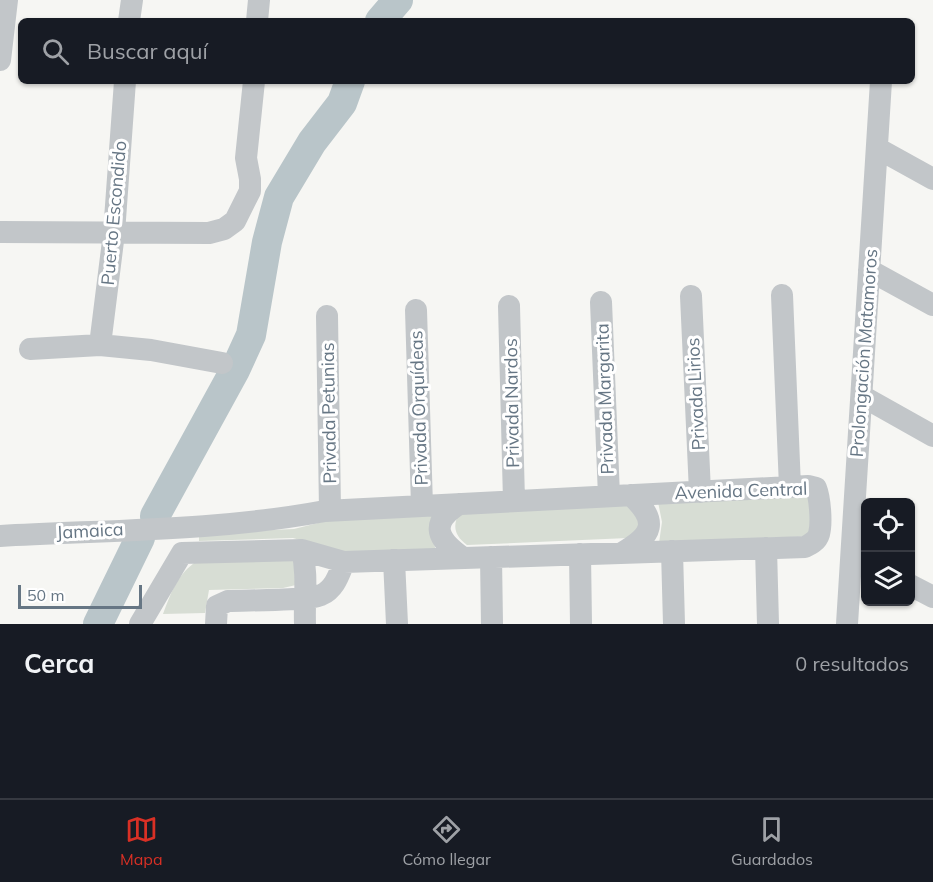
<!DOCTYPE html>
<html lang="es">
<meta charset="utf-8">
<style>
:root{--surface:#171b24;--page:#20242c;--text:#f1f3f6;--muted:#9ea1a6;--line:#363941;--accent:#d93025}
body{margin:0;font-family:Mulish,sans-serif;background:var(--page);color:var(--text)}
.controls{position:absolute;right:18px;bottom:18px;display:grid;overflow:hidden;border-radius:9px;box-shadow:0 2px 4px #0004}
.controls button{width:54px;height:54px;display:grid;place-items:center;padding:0;border:0;border-bottom:2px solid var(--line);background:var(--surface);color:var(--text);font:30px sans-serif}
.scale{position:absolute;left:18px;bottom:15px;width:124px;box-sizing:border-box;padding-left:6px;border:3px solid #667684;border-top:0;font-size:16px;line-height:21px;white-space:nowrap;color:#667684;-webkit-text-stroke:4px #fff;paint-order:stroke}
.list{margin:0;padding:0;list-style:none}
h2{display:flex;justify-content:space-between;align-items:center;height:78px;margin:0;padding:0 24px;font-size:26px}
h2 small{font-size:20px;font-weight:400;color:var(--muted)}
.icon{flex:none;width:33px;height:33px;fill:none;stroke:currentColor;stroke-width:2;stroke-linecap:round;stroke-linejoin:round}
.map{position:relative;flex:none;width:933px;height:624px;overflow:hidden}
.search{position:absolute;background:var(--surface);box-shadow:0 2px 4px #0004;left:18px;right:18px;top:18px;height:66px;display:flex;align-items:center;gap:15px;box-sizing:border-box;padding:0 21px;border-radius:9px;color:var(--muted);font-size:22px}
.sheet{height:174px;background:var(--surface)}
nav{display:flex;justify-content:space-around;align-items:center;box-sizing:border-box;height:84px;border-top:2px solid var(--line);background:var(--surface);font-size:16px;color:var(--muted)}
nav a{display:grid;justify-items:center;gap:3px}
nav .on{color:var(--accent)}
.map>svg:first-child{display:block}
.green{fill:#d7ddd4}
.lines{fill:none;stroke-linecap:round;stroke-linejoin:round}
.river{stroke:#b9c5c9;stroke-width:30}
.minor{stroke:#c2c6c9;stroke-width:22}
.labels{text-anchor:middle;stroke-width:6;stroke-linejoin:round;paint-order:stroke}
.street-label{font-size:18px;fill:#667684;stroke:#fff}
</style>
<div class="map">
<svg width="933" height="624" viewBox="0 0 933 624">
<rect width="100%" height="100%" fill="#f6f6f3"/>
<!-- green -->
<path class="green" d="M811 495 813 536 659 543 662 522 658 502Z
M625 502 644 522 628 538 467 545C455 536 452 527 459 513Z
M434 510 431 532 436 551 352 555 293 538 199 541V533L294 529 350 515Z
M286 557 298 563 296 585 283 588 209 590 205 613 163 614C171 593 176 577 194 563Z"/>
<g class="lines">
<!-- river -->
<path class="river" d="M380 21 398 0
M155 516 235 370 251 335 267 242 279 197 312 142 342 103 350 81
M98 624 140 538"/>
<!-- minor -->
<path class="minor" d="M129 21 132 0
M257 21 259 0
M0 60 7 0
M877 148 933 179
M0 232 209 233 224 229 235 221 250 191V179L246 158 254 81
M869 270 933 305
M782 295 790 487
M691 296 700 492
M601 302 609 496
M509 306 514 501
M416 310 422 506
M327 316 330 510
M100 345 114 233 125 81
M30 349 100 345 151 350 222 363
M862 396 933 436
M459 504C428 524 438 540 463 558
M0 536C108 530 218 531 325 511L790 487 808 486 816 488C820 498 822 523 819 534 817 541 811 544 805 547L344 562 302 550 182 553
M766 548 768 624
M302 550C308 575 304 599 305 624
M672 551 674 624
M622 553C653 535 659 522 631 495
M580 554 581 624
M491 557 492 624
M394 560 397 624
M910 585 933 597
M140 624 182 553
M216 624 217 606 228 601C247 600 306 601 321 595 335 589 339 574 344 562
M847 624 881 81"/>
</g>
<g class="labels">
<!-- street labels -->
<g class="street-label">
<text transform="translate(114 213) rotate(-85)" y="6">Puerto Escondido</text>
<text transform="translate(864 353) rotate(-86)" y="6">Prolongación Matamoros</text>
<text transform="translate(696 394) rotate(-93)" y="6">Privada Lirios</text>
<text transform="translate(605 399) rotate(-92)" y="6">Privada Margarita</text>
<text transform="translate(512 403) rotate(-91)" y="6">Privada Nardos</text>
<text transform="translate(419 408) rotate(-92)" y="6">Privada Orquídeas</text>
<text transform="translate(329 413) rotate(-91)" y="6">Privada Petunias</text>
<text transform="translate(741 491) rotate(-2)" y="6">Avenida Central</text>
<text transform="translate(90 531) rotate(-3)" y="6">Jamaica</text>
</g>
</g>
</svg>
<div class="controls">
<button><svg class="icon" aria-label="locate" viewBox="0 0 24 24"><circle cx="12" cy="12" r="6"/><path d="M12 2v4M12 18v4M2 12h4M18 12h4"/></svg></button>
<button><svg class="icon" aria-label="layers" viewBox="0 0 24 24"><path d="M12 4l9 5-9 5-9-5zM3 14l9 5 9-5"/></svg></button>
</div>
<div class="scale">50 m</div>
<div class="search"><svg class="icon" aria-label="search" viewBox="0 0 24 24"><circle cx="10" cy="10" r="6"/><path d="M15 15l6 6"/></svg>Buscar aquí</div>
</div>
<section class="sheet">
<h2>Cerca<small>0 resultados</small></h2>
<ul class="list">
</ul>
</section>
<nav>
<a class="on"><svg class="icon" aria-label="map" viewBox="0 0 24 24"><path d="M3 6l6-2 6 2 6-2v14l-6 2-6-2-6 2zM9 4v14M15 6v14"/></svg>Mapa</a>
<a><svg class="icon" aria-label="directions" viewBox="0 0 24 24"><path d="M12 3l9 9-9 9-9-9zM9 14v-3h6M13 9l2 2-2 2"/></svg>Cómo llegar</a>
<a><svg class="icon" aria-label="saved" viewBox="0 0 24 24"><path d="M7 4h10v16l-5-4-5 4z"/></svg>Guardados</a>
</nav>
